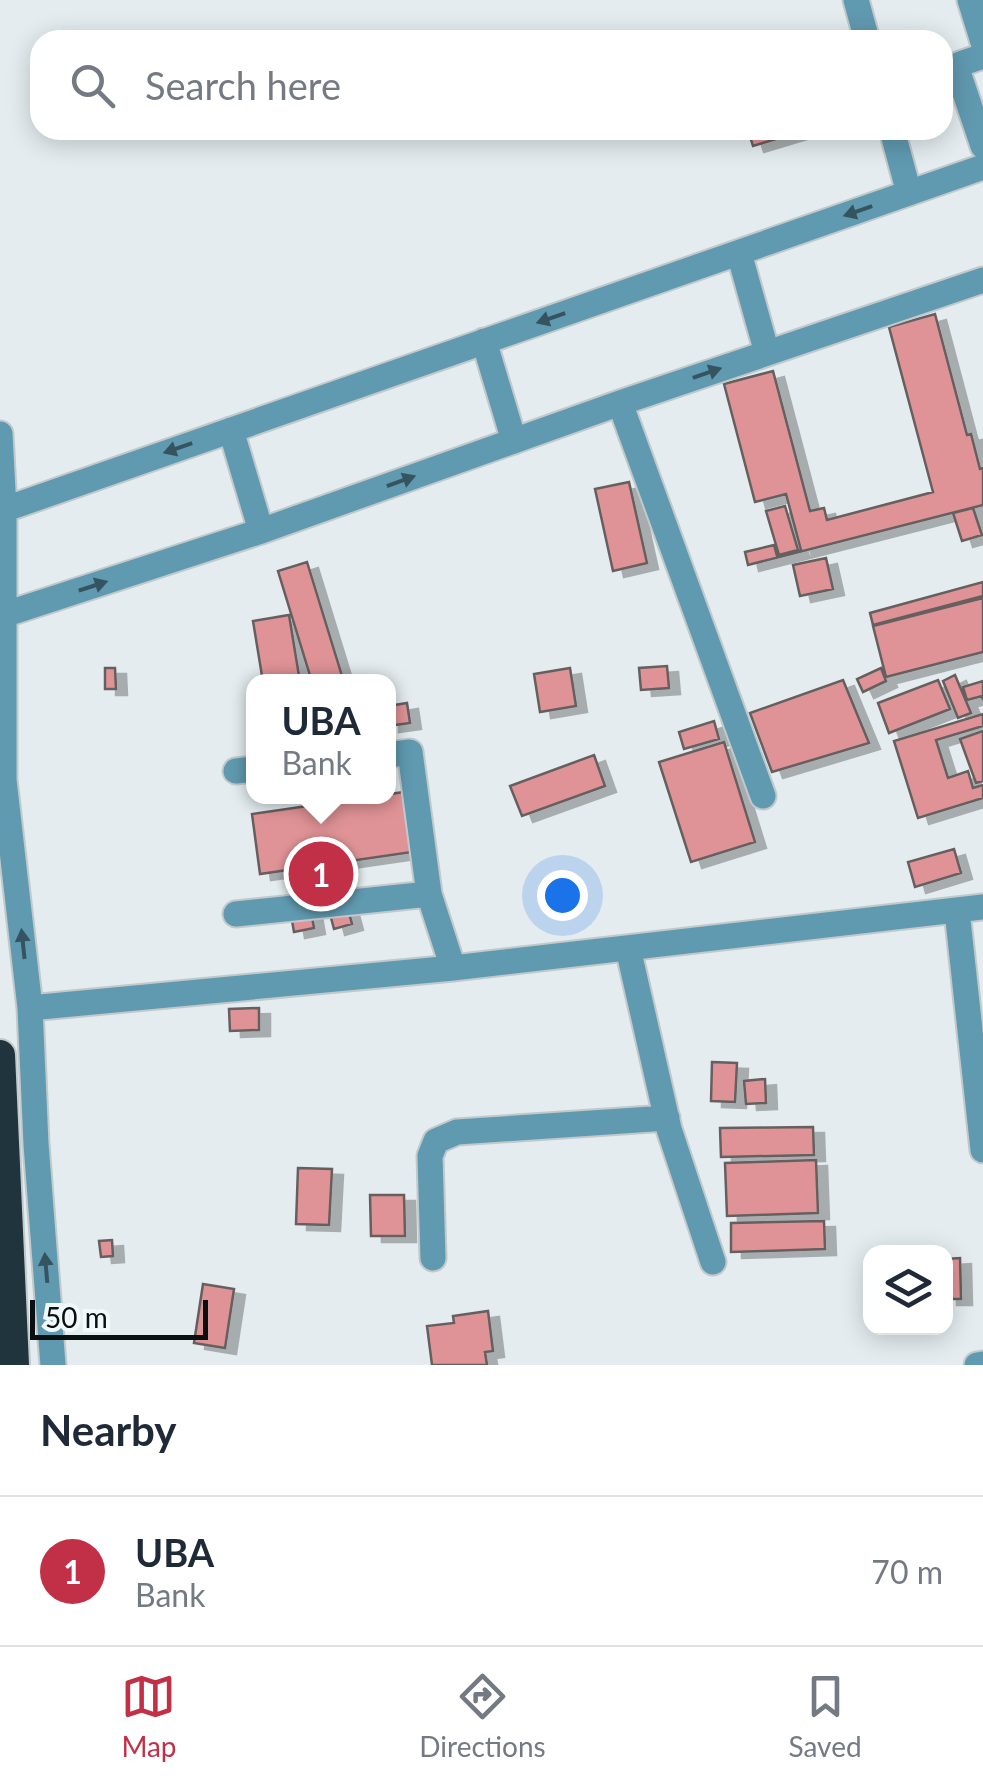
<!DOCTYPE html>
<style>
:root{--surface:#fff;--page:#f2f2f3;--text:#1f2937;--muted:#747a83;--line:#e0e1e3;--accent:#c13047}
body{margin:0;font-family:Lato,sans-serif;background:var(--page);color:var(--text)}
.controls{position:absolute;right:30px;bottom:30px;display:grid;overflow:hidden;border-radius:20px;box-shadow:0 5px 25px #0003}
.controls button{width:90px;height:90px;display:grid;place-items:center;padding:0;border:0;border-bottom:2px solid var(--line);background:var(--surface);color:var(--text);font:50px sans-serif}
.scale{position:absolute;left:30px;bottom:25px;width:178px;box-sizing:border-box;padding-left:10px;border:5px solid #0c0f10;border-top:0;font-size:28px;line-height:35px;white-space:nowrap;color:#0c0f10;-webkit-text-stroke:8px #f1f9fc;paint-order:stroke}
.you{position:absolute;left:562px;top:895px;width:35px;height:35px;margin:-25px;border:8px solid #fff;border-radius:50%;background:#1a73e8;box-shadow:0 0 0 15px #1a73e833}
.badge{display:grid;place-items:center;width:65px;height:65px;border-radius:50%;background:var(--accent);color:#fff;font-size:32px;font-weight:700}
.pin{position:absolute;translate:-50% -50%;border:5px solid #fff;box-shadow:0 2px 10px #0006}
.popup{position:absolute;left:246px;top:674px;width:150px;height:130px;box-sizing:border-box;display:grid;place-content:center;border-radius:20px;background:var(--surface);filter:drop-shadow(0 2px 8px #0005);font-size:32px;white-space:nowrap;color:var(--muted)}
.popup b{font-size:38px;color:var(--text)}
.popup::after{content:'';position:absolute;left:50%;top:100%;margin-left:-20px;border:20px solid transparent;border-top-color:var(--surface)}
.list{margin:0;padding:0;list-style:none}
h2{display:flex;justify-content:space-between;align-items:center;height:130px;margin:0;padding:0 40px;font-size:42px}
h2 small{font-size:32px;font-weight:400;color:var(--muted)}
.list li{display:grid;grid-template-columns:65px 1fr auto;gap:30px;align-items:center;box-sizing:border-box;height:150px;padding:0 40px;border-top:2px solid var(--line)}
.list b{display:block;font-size:38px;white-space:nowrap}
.list p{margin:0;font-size:32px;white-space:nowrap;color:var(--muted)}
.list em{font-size:32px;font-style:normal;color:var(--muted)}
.icon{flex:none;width:55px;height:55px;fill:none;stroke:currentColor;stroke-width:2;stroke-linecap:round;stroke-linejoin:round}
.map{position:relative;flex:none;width:983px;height:1365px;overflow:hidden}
.search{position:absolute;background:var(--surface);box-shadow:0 5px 25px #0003;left:30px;right:30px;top:30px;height:110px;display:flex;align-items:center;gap:25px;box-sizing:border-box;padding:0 35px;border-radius:30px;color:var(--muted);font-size:38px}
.sheet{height:280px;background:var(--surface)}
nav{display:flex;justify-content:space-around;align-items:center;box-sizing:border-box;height:140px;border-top:2px solid var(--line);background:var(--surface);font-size:28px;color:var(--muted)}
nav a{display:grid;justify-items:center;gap:5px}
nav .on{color:var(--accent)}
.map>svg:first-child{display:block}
.building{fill:#e09396;stroke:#665f5f;stroke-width:2.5;filter:url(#shadow)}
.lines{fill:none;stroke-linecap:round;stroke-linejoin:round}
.minor-casing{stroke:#c1c9cb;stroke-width:29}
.highway-casing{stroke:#c1c9cb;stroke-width:34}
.minor{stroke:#609ab0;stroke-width:25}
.highway{stroke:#1f343c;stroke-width:30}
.oneway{fill:#365460}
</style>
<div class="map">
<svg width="983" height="1365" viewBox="0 0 983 1365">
<defs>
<filter id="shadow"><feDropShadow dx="11" dy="6" stdDeviation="0" flood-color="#0004"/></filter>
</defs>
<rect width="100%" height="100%" fill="#e4ecef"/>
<!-- building -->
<path class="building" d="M748 130H806L753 146Z
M935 314 967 435 971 434 980 469 983 468V505L748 565 745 552 774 545 777 556 801 550 786 494 755 502 724 384 773 371 810 511 824 508 827 520 933 492 889 327Z
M629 482 647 563 613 571 595 489Z
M785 506 798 550 779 555 766 511Z
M973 508 982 535 962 541 953 513Z
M826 558 833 589 800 596 793 565Z
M307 562 342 676 324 682H312L278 571Z
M983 582V596L873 625 870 613Z
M983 598V652L886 677 873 626Z
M289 615 300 682H263L253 621Z
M667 666 669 688 641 690 639 668Z
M105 668H115L116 689H105Z
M570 668 576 706 540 712 534 674Z
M881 668 886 681 863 692 857 679Z
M955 675 971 713 958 718 943 681Z
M843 680 869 743 772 772 750 713Z
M938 680 950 709 889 733 878 703Z
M983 681V700L982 696 967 700 963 687Z
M407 703 410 723 388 726V706Z
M983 714V726L936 740 948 778 968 771 973 788 983 785V798L918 818 894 741Z
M714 721 719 739 684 749 679 732Z
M983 731V781L976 783 960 739Z
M724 742 755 842 691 862 659 762Z
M594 755 605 786 522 816 510 786Z
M404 792 412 852 260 874 252 814Z
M954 849 961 873 915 887 908 862Z
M348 909 352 924 334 929 330 914Z
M311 911 314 928 294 932 291 915Z
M259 1008V1030L230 1031 229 1009Z
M712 1062 737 1063 735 1102 711 1101Z
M765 1079 766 1103 746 1104 744 1081Z
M813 1127 814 1155 721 1157 720 1128Z
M816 1160 818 1213 727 1216 725 1163Z
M298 1168 332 1169 329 1225 296 1224Z
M370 1195H404L405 1236H371Z
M824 1221 825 1249 731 1252V1223Z
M112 1240 113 1256 101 1257 99 1241Z
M960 1258 961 1299H946V1259Z
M203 1284 234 1289 225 1348 194 1343Z
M488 1311 493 1351 485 1352 487 1365H432L427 1326 454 1323 453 1316Z"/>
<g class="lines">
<defs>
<path id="minor" d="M856 0 867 40
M970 0 983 42
M983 56 960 64 958 72 983 146
M892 130 909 193
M739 253 767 353
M484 341 514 441
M620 403 763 796
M231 430 261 531
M0 434 4 510V780L30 1008 36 1144 53 1365
M0 511 983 167
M0 616 261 531 620 403 983 280
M388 755 410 752 429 894 453 968
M236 771 254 769
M957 911 983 1150
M236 914 429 894
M628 948 669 1129 713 1262
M30 1008 453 968 983 907
M433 1258 430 1156 436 1141 457 1132 667 1118
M977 1365 983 1364"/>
<path id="highway" d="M0 1055 14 1365"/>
</defs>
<!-- minor casing -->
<use href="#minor" class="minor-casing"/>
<!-- highway casing -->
<use href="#highway" class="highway-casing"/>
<!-- minor -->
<use href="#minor" class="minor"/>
<!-- highway -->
<use href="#highway" class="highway"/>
</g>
<!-- one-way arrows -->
<defs><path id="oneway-solid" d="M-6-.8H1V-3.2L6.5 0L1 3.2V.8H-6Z" transform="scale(2.5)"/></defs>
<g class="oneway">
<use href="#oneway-solid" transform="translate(858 211) rotate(161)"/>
<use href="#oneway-solid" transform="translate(551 318) rotate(161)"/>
<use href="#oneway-solid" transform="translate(707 373) rotate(-19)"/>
<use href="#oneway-solid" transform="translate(178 448) rotate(161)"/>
<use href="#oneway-solid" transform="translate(401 481) rotate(-20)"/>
<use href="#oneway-solid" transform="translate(93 586) rotate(-18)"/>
<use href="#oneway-solid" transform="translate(23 944) rotate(-96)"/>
<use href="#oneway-solid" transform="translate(46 1268) rotate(-95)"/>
</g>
</svg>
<div class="controls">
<button><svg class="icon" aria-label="layers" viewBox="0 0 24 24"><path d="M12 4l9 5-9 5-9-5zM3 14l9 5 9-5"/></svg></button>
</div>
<div class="scale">50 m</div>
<div class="you"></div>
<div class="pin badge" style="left:321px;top:874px">1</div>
<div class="popup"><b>UBA</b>Bank</div>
<div class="search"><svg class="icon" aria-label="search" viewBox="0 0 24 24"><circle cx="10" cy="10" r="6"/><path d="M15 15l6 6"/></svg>Search here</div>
</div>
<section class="sheet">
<h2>Nearby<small></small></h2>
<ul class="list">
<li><span class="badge">1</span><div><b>UBA</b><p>Bank</p></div><em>70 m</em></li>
</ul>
</section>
<nav>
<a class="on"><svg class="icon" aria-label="map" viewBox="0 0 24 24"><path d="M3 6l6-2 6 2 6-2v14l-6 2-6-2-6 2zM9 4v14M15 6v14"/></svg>Map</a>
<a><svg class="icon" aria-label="directions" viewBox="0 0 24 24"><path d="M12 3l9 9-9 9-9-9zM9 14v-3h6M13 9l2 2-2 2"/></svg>Directions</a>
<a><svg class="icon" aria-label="saved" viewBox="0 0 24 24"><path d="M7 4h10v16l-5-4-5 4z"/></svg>Saved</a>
</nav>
